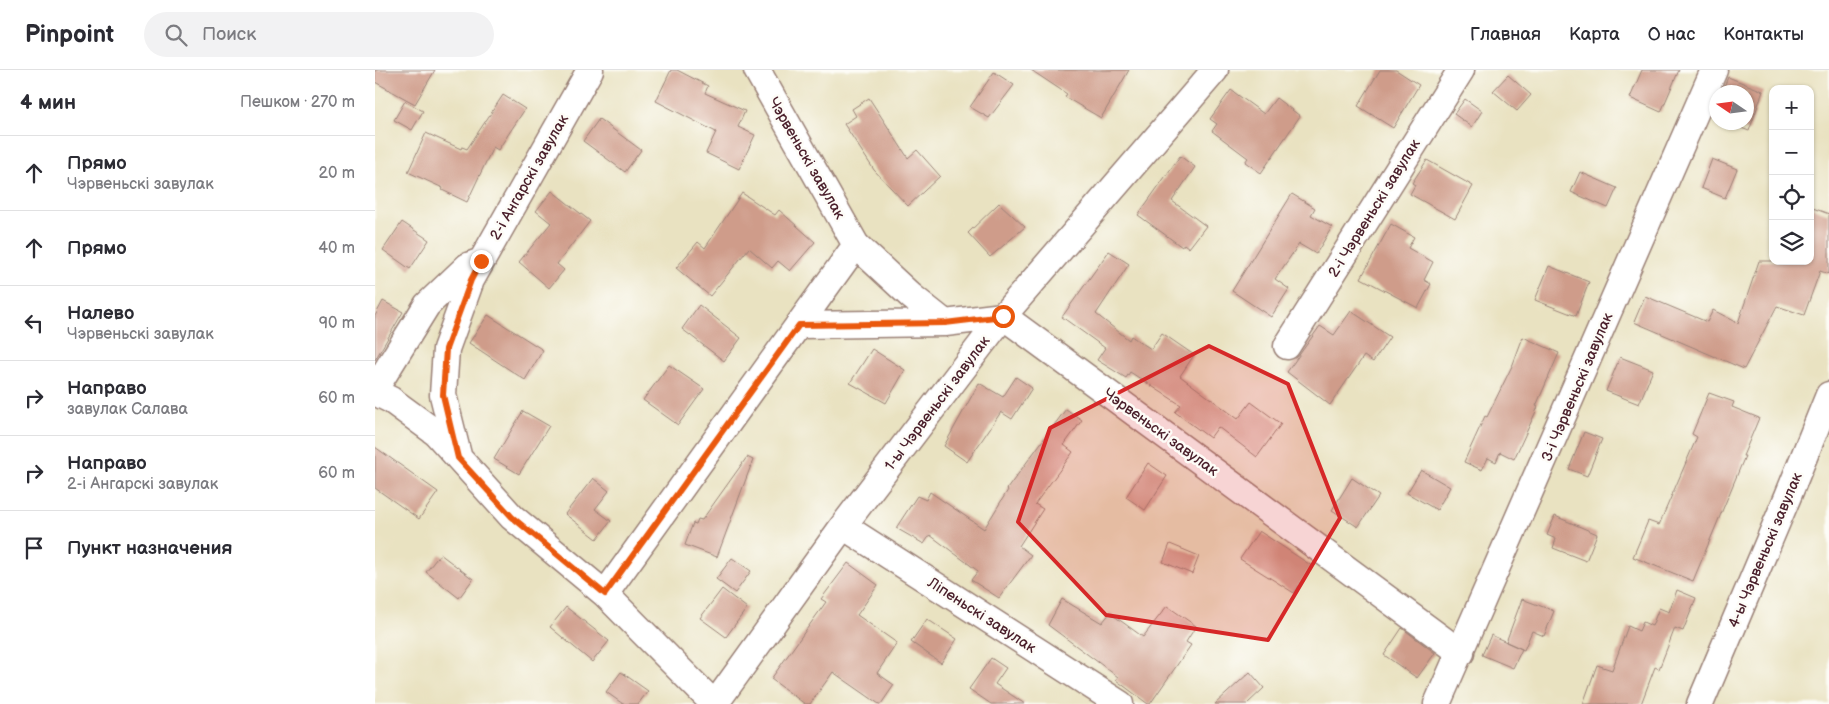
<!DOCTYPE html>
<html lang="ru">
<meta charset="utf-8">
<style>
:root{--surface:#fff;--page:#f2f2f3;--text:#2b2b33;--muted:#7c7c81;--line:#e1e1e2}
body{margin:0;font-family:"Balsamiq Sans",sans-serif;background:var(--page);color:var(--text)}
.controls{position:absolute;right:15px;top:15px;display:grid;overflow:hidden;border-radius:10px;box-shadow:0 1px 4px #0004}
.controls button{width:45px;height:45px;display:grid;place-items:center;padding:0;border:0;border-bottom:1px solid var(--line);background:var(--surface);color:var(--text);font:25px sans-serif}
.compass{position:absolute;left:1334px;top:15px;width:45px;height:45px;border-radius:50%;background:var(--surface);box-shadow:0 1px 4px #0004;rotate:283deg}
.stop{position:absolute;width:15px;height:15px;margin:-11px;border:4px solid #ea580c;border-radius:50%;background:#fff}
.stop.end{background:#ea580c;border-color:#fff;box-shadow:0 1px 5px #0008}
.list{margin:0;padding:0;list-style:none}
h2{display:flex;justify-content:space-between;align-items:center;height:65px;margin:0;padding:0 20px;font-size:21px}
h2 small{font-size:16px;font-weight:400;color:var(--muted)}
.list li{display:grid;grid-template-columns:32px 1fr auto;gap:15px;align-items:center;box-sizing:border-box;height:75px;padding:0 20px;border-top:1px solid var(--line)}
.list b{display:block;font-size:19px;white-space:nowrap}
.list p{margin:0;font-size:16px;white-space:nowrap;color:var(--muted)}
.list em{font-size:16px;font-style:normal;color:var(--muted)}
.icon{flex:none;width:28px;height:28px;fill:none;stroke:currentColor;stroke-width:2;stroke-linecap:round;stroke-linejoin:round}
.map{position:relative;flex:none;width:1454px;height:634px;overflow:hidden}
header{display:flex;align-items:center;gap:30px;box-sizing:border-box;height:70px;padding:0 25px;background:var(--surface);border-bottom:1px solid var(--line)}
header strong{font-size:24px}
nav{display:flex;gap:28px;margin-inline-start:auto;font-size:18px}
.search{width:350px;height:45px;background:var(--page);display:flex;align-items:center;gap:12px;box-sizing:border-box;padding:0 18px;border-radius:28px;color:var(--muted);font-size:19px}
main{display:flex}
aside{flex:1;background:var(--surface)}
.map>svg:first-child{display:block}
.building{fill:#cf9c8a}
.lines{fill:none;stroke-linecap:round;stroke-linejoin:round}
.minor-casing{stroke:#9a8076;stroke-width:29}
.minor{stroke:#fff;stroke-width:26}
.route{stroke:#ea580c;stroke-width:6}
.marked{fill:#d62828;fill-opacity:0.2;stroke:#d62828;stroke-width:4;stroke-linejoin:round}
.labels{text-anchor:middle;stroke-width:5;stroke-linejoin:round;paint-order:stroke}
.street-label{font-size:15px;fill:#4a1f2b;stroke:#fdfcf7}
</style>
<header>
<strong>Pinpoint</strong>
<div class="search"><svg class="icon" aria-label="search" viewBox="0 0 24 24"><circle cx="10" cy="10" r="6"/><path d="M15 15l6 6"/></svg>Поиск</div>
<nav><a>Главная</a><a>Карта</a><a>О нас</a><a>Контакты</a></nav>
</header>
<main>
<aside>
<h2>4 мин<small>Пешком · 270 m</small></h2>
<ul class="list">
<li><svg class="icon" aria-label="ahead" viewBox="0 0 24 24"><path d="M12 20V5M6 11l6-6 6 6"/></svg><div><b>Прямо</b><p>Чэрвеньскі завулак</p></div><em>20 m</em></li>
<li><svg class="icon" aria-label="ahead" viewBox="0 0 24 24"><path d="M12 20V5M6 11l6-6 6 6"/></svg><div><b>Прямо</b></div><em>40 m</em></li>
<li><svg class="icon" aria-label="left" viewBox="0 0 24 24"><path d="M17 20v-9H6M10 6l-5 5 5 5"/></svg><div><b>Налево</b><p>Чэрвеньскі завулак</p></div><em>90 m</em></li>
<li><svg class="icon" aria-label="right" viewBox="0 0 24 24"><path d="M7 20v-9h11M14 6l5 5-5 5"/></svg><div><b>Направо</b><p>завулак Салава</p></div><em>60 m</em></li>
<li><svg class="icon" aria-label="right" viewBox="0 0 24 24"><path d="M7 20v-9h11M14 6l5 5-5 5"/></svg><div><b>Направо</b><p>2-і Ангарскі завулак</p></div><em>60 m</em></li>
<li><svg class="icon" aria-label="arrive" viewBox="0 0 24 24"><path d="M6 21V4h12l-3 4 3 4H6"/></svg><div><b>Пункт назначения</b></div></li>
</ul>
</aside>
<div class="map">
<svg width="1454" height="634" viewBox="0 0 1454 634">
<rect width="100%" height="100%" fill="#fdfcf7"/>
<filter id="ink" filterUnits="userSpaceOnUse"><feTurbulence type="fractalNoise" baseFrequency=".02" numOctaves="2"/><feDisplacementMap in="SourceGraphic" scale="10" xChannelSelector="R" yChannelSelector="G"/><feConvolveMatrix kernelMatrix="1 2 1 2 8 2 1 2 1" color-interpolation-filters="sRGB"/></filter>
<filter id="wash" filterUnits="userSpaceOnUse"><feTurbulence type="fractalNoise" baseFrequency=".0096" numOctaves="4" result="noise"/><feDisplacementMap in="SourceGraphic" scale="20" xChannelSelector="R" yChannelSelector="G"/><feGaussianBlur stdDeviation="1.12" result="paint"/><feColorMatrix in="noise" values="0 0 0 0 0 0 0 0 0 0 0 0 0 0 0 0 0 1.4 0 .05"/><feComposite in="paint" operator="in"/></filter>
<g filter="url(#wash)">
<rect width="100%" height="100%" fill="#e9e2c1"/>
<g id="blocks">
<!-- building -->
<path class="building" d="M0 0H60L40 34 0 12Z
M296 0H302L333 16 330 23 370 41 363 57 380 65 364 99 331 83 341 62 281 31Z
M656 0H754L726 48 690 27 692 24Z
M1005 0H1021L1044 15 1018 58 983 36Z
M1267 0H1304L1286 42 1255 28Z
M619 2 639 15 614 48 595 37Z
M1133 5 1156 25 1142 41 1118 21Z
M1353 7 1388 21 1374 61 1351 52H1372V22H1347Z
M856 20 889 44 901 28 925 46 886 103 870 92 873 88 837 61 842 54 835 49Z
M128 25 150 39 123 80 118 77 92 132 67 120 68 118 33 102 51 63 86 79 87 77 92 79Z
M494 28 533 88 542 80 565 106 533 136 499 100 469 54 481 46 477 39Z
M1090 29 1107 41 1097 57 1079 44Z
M30 31 48 41 37 60 19 50Z
M224 49 266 80 250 102 208 71Z
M805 86 820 97 797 131 831 156 814 178 809 174 807 177 763 145Z
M1337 89 1362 99 1350 128 1326 118Z
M1052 90 1098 116 1080 149 1035 124 1040 115 1037 113Z
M1205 102 1242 118 1233 138 1196 122Z
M177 121 215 151 182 194 189 200 174 218 144 192 176 153 161 141Z
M367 123 400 145 404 140 440 172 415 201 403 191 397 198 374 178 335 226 301 198 323 172 330 178Z
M917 124 940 138 936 145 957 157 941 184 924 174 900 209 914 219 896 247 857 221Z
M624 133 650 157 615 187 593 163Z
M1435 137 1454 144V204L1445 201 1429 245 1402 236 1369 299 1259 252 1270 226 1332 252 1338 240 1363 253 1384 191H1435Z
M27 152 54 170 35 199 8 180Z
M1016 154 1039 167 1033 178 1058 192 1049 210 1056 214 1043 238 986 208Z
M734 181 754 194 721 244 754 270 756 266 776 279 787 263 819 285 805 306 863 349 876 332 906 354 882 387 843 357 835 368 800 342 806 335 755 302 751 308 722 290 730 278 687 247Z
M1174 196 1214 212 1201 246 1160 230Z
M8 231 28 242 0 290V246Z
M324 235 366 268 349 291 307 259Z
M976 241 1015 267 998 292 989 286 955 335 912 302 945 256 959 265Z
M113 245 168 280 150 310 94 273Z
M1148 267 1184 283 1161 336 1163 337 1139 389 1125 382 1121 392 1113 388 1107 400 1089 392 1110 346 1112 347 1138 294Z
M497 279 530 300 511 333 475 313Z
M1245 287 1278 300 1264 334 1231 321Z
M294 295 329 319 303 355 268 330Z
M641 307 657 318 637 349 626 342 592 392 569 376 604 313 628 327Z
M1334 323 1359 332 1357 337 1384 348 1368 386H1370L1318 511 1258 487 1273 451 1284 455 1322 367 1317 364Z
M691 339 707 350 689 375 698 382 660 434 668 439 644 476 656 485 624 528 596 510 603 501 555 465 549 474 521 458 542 426 551 430 555 422 609 459 633 420 632 419Z
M148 341 174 356 144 404 119 389Z
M1209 362 1227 369 1212 406 1194 399Z
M0 377 63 422 44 449 0 418Z
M372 387 378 390 342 487 310 475 318 453 321 454 323 449 327 450Z
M773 393 792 406 770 440 751 427Z
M1046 400 1075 417 1062 440 1032 423Z
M218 408 234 421 220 439 236 451 222 469 190 444Z
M977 408 1004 426 983 457 957 440Z
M1180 446 1222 464 1211 491 1178 478 1181 469 1172 465Z
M884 461 937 496 919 523 865 489Z
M795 474 824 486 817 504 788 492Z
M65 484 98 509 84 528 51 502Z
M357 488 376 501 360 523 341 509Z
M473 493 503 515 482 545 522 573 502 603 519 615 506 634H504L458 602 435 634H430L396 609 451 532 446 529Z
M347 519 372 538 351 567 325 548Z
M1302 520 1321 528 1308 561 1300 558 1284 599 1280 597 1266 634H1208L1222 595 1237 600 1253 556 1264 561 1268 552 1277 556 1284 538 1294 542Z
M687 529 727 553 735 543 768 567 792 536 821 556 811 572 816 575 775 634H773L741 610 743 607 673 555Z
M1147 529 1179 541 1169 566 1157 561 1149 580 1131 572Z
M191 537 234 571 217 592 175 557Z
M552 549 582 569 566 593 536 572Z
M1027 558 1060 583 1042 608 1009 585Z
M1116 565 1147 579 1138 598 1107 585Z
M616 588 631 598 620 614 650 634H616L594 619Z
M246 602 273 621 263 634H248L231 622Z
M875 602 889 618 872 634H840Z"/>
</g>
</g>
<g filter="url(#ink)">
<use href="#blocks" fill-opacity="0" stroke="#9a8076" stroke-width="1"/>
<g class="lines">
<defs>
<path id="minor" d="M382 0 481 175 536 226 570 253 628 246 1086 583
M424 255 570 253
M912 276 1086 0
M0 319 52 235 93 196 104 192
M0 322 16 330 61 363 137 447 230 524 339 634
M83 385 68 325 71 279 96 210 215 0
M468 456 745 634
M230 524 481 175
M340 634 468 456 628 246 840 0
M1062 634 1339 0
M1325 634 1413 426 1454 325"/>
</defs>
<!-- minor casing -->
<use href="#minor" class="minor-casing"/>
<!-- minor -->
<use href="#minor" class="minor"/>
</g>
</g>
<g class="lines" filter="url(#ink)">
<!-- route -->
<path class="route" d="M106 191 96 210 71 279 68 325 83 388 137 447 230 524 424 255 570 253 628 246"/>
</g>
<!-- marked area -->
<path class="marked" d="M834 276 913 314 965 448 893 570 731 545 643 452 675 358Z"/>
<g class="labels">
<!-- street labels -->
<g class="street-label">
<text transform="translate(432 88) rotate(60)" y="5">Чэрвеньскі завулак</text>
<text transform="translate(154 107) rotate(-60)" y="5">2-і Ангарскі завулак</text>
<text transform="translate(999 138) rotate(-58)" y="5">2-і Чэрвеньскі завулак</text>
<text transform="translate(1202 317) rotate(-67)" y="5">3-і Чэрвеньскі завулак</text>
<text transform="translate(562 333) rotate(-53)" y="5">1-ы Чэрвеньскі завулак</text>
<text transform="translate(786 362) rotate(36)" y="5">Чэрвеньскі завулак</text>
<text transform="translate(1390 480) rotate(-67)" y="5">4-ы Чэрвеньскі завулак</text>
<text transform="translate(607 545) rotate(33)" y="5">Ліпеньскі завулак</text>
</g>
</g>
</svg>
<div class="controls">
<button>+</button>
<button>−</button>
<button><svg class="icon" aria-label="locate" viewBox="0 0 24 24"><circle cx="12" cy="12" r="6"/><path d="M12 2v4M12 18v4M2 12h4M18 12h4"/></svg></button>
<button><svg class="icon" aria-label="layers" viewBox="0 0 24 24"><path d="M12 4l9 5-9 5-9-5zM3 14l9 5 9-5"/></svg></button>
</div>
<svg class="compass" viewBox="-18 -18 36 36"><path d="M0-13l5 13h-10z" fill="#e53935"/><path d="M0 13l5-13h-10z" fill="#7c7c81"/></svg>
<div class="stop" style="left:628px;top:246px"></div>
<div class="stop end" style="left:106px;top:191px"></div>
</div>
</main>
